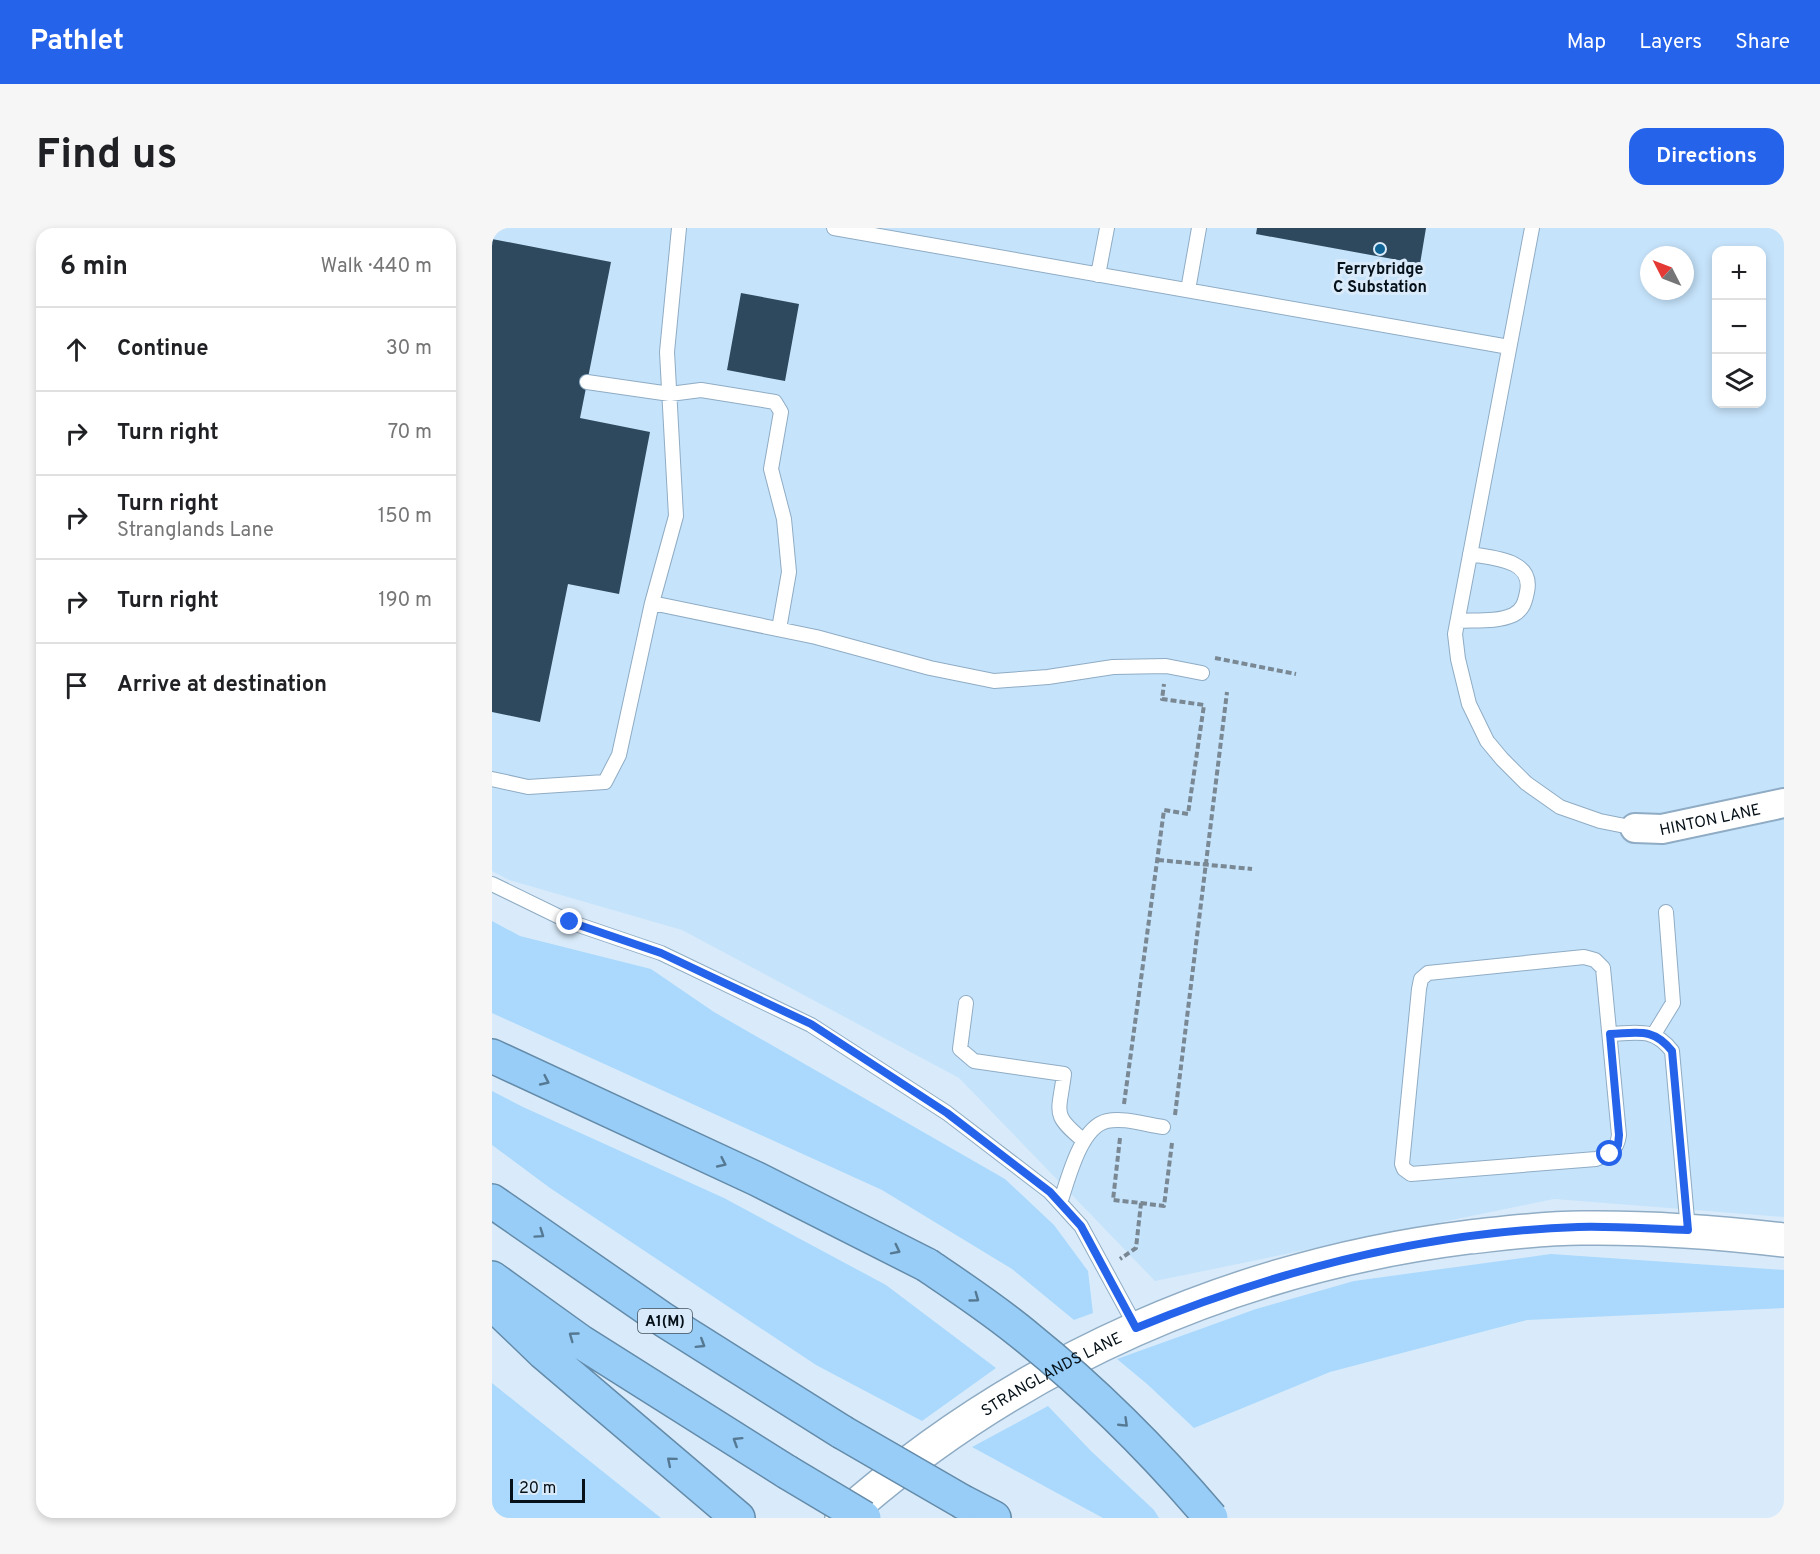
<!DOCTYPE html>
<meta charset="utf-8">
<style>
:root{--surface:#fff;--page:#f6f6f6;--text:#202124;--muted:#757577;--line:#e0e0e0;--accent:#2563eb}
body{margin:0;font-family:Overpass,sans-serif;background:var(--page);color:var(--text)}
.controls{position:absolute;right:18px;top:18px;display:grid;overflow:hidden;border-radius:12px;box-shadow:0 3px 9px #0003}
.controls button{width:54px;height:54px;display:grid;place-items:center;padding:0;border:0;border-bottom:2px solid var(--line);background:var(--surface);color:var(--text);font:30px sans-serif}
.compass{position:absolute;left:1148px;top:18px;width:54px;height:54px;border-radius:50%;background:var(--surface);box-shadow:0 3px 9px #0003;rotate:312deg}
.scale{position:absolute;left:18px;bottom:15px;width:75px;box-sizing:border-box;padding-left:6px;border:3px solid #051018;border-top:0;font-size:16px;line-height:21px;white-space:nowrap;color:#051018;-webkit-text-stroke:4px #d9ebfa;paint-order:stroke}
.stop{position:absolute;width:18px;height:18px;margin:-14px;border:4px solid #2563eb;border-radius:50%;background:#fff}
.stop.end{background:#2563eb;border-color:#fff;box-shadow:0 2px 6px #0008}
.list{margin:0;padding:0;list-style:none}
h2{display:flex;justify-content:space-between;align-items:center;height:78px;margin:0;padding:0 24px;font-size:26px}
h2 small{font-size:20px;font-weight:400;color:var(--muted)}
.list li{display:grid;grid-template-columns:39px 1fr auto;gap:18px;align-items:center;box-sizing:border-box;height:84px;padding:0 24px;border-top:2px solid var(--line)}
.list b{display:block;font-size:22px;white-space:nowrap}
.list p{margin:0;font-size:20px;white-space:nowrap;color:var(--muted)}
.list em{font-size:20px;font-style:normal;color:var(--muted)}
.icon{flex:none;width:33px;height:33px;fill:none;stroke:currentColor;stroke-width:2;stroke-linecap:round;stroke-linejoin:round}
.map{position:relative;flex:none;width:1292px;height:1290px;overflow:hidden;border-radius:18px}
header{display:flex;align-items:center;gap:36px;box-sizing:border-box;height:84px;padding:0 30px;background:var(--accent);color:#fff}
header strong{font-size:28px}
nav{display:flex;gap:33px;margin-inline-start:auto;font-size:21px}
.intro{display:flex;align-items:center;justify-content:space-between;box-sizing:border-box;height:144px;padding:0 36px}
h1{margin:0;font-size:42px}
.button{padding:15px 27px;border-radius:18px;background:var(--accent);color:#fff;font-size:21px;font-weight:700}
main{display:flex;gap:36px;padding:0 36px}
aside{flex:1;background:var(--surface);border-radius:18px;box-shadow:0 3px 9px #0003}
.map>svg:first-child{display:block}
.built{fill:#c5e3fb;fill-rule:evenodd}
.green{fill:#aad9fd}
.building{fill:#2e495d}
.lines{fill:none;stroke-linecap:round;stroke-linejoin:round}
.lane-casing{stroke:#8facc4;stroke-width:16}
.street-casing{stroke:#8facc4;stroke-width:32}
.secondary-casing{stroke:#8facc4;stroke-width:36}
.highway-casing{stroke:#648ba9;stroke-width:36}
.path{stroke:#7a8894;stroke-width:4;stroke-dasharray:6 3;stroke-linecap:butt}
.lane{stroke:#fff;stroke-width:14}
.street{stroke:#fff;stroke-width:28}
.secondary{stroke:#fff;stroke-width:33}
.highway{stroke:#97cdf7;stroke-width:33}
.highway-bridge-casing{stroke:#648ba9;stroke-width:36;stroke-linecap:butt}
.highway-bridge{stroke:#97cdf7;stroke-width:33}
.oneway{stroke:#557893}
.route{stroke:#2563eb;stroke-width:8}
.poi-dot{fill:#106395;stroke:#d9ebfa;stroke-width:2}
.labels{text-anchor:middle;stroke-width:6;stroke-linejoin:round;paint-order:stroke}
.shield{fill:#d9ebfa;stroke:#45525c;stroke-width:1.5}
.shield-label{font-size:15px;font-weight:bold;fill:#051018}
.poi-label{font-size:16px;font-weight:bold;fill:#051018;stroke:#d9ebfa}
.street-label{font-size:16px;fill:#051018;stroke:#d9ebfa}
</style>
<header>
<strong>Pathlet</strong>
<nav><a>Map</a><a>Layers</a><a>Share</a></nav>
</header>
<div class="intro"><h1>Find us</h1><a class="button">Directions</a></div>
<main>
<aside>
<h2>6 min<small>Walk · 440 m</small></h2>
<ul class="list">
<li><svg class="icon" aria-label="ahead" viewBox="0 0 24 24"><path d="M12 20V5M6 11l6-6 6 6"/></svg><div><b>Continue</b></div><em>30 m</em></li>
<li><svg class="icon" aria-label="right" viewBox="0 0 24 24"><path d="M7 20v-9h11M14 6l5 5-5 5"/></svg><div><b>Turn right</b></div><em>70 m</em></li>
<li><svg class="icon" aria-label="right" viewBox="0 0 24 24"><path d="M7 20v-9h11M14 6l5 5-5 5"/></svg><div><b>Turn right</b><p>Stranglands Lane</p></div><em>150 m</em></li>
<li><svg class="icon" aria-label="right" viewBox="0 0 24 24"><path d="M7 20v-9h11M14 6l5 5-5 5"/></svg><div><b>Turn right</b></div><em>190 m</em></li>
<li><svg class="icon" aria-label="arrive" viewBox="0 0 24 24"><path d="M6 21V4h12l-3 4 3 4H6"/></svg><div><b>Arrive at destination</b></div></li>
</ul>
</aside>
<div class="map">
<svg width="1292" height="1290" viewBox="0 0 1292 1290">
<rect width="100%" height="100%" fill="#d9ebfa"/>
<!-- built -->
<path class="built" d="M0 0H1292V989L1062 971 663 1053 467 850 190 702 17 652 0 643ZM1224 22H1270V176H1224ZM1157 27H1193V63H1157Z"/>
<!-- green -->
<path class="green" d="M0 693 28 708 159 741 222 784 513 951 562 997 596 1043 601 1085 582 1092 520 1041 390 962 0 785Z
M0 863 31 879 232 970 394 1057 504 1140 430 1193 324 1137 58 960 0 917Z
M1059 1026 1292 1042V1080L1035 1092 838 1144 702 1200 655 1156 625 1131 764 1081 862 1053Z
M0 1155 169 1290H0Z
M556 1178 599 1223 662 1282 667 1290H611L480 1219Z"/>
<!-- building -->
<path class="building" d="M765 0H934L928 36 764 6Z
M0 11 119 34 88 190 158 204 127 366 76 356 48 494 0 484Z
M249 65 307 76 293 153 235 142Z"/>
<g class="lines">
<defs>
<path id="lane" d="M342 0 1017 119
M1040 0 963 406 966 431 977 476 995 513 1010 531 1034 555 1068 579 1108 593 1143 600
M606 47 615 0
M696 62 707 0
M95 154 178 166 209 162 283 174 289 184 279 241 292 291 297 344 287 401
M160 375 324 409 438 440 502 453 556 449 621 439 674 438 710 445
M966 393C983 392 1006 394 1021 387 1031 382 1033 374 1035 364 1042 331 1000 330 978 326
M0 551 36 559 113 554 127 527 160 375 184 288 175 124 187 0
M0 656 78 694 169 725 319 797 455 885 558 964 589 998 644 1099
M1092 729 1103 732 1111 740 1127 907C1125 922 1118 926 1104 931L919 946 912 941 910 936 927 761 929 751 936 745Z
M474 775 468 821 482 833 572 846C567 886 559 886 592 913
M1118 806C1146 805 1161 799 1180 823L1196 1002
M1162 806 1181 775 1174 684
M568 975C576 952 588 899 615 893 632 889 654 897 671 899"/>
<g id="street">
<path id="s1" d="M1143 600 1170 601 1292 575"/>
</g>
<g id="secondary">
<path id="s2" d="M350 1290C525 1134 744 1038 977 1009 1014 1005 1051 1000 1089 1000 1157 999 1224 1004 1292 1012"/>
</g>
<path id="highway" d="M0 828 265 951 435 1037
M0 973 172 1092 350 1204
M0 1050 89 1114 295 1244
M0 1075 52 1125 246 1290
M471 1274 502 1290"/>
</defs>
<!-- lane casing -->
<use href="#lane" class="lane-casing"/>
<!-- street casing -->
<use href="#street" class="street-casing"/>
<!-- secondary casing -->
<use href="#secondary" class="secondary-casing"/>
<!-- highway casing -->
<use href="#highway" class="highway-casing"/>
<!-- path -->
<path class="path" d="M723 430 804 446
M666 632 760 641
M632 876 672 582 696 586 712 477 670 471 672 456
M683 887 735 464
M628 910 621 972 649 975 644 1020 628 1031
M649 975 672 978 680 915"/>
<!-- lane -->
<use href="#lane" class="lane"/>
<!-- street -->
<use href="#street" class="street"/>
<!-- secondary -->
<use href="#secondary" class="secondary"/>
<!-- highway -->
<use href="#highway" class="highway"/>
<defs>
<path id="highway-bridge" d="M435 1037C469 1060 504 1083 536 1110 603 1164 663 1224 719 1290
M350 1204 471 1274
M295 1244 372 1290"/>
</defs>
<!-- highway-bridge casing -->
<use href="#highway-bridge" class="highway-bridge-casing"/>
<!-- highway-bridge -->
<use href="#highway-bridge" class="highway-bridge"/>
</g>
<!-- one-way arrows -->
<defs><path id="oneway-chevron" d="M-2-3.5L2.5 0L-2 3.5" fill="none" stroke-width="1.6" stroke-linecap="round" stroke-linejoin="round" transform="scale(1.5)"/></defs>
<g class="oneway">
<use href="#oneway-chevron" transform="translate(53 853) rotate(25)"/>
<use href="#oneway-chevron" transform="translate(230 935) rotate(25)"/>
<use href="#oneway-chevron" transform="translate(48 1006) rotate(35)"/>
<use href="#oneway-chevron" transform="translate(404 1022) rotate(27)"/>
<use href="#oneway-chevron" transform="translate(483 1070) rotate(36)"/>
<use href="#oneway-chevron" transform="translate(81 1108) rotate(-144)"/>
<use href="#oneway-chevron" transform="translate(209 1116) rotate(32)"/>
<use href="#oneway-chevron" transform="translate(632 1195) rotate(44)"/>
<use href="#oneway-chevron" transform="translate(245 1213) rotate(-148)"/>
<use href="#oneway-chevron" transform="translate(179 1233) rotate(-140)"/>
</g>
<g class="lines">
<!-- route -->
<path class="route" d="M78 694 169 725 319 796 455 885 558 964 589 998 644 1100C785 1042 934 1004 1086 999 1123 998 1160 1001 1196 1002L1180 823C1161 799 1146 805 1118 806L1127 907 1126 917 1118 926"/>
</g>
<!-- markers -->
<circle class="poi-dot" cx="888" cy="21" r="6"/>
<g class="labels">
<!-- shield labels -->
<rect class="shield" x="146" y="1081" width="54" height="24" rx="4.5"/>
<g class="shield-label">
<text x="173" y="1098">A1(M)</text>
</g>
<!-- poi labels -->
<g class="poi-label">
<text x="888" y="46">Ferrybridge<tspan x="888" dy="18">C Substation</tspan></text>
</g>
<!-- street labels -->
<g class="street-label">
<text dy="6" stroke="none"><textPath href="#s1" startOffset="76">HINTON LANE</textPath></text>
<text dy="6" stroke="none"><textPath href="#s2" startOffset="255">STRANGLANDS LANE</textPath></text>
</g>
</g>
</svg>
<div class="controls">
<button>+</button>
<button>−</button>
<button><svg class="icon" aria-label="layers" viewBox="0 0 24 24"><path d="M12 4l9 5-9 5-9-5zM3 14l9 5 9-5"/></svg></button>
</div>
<svg class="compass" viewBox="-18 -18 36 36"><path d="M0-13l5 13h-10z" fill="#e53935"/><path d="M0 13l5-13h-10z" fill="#757577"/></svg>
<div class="scale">20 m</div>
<div class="stop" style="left:1118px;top:926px"></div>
<div class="stop end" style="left:78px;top:694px"></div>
</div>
</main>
